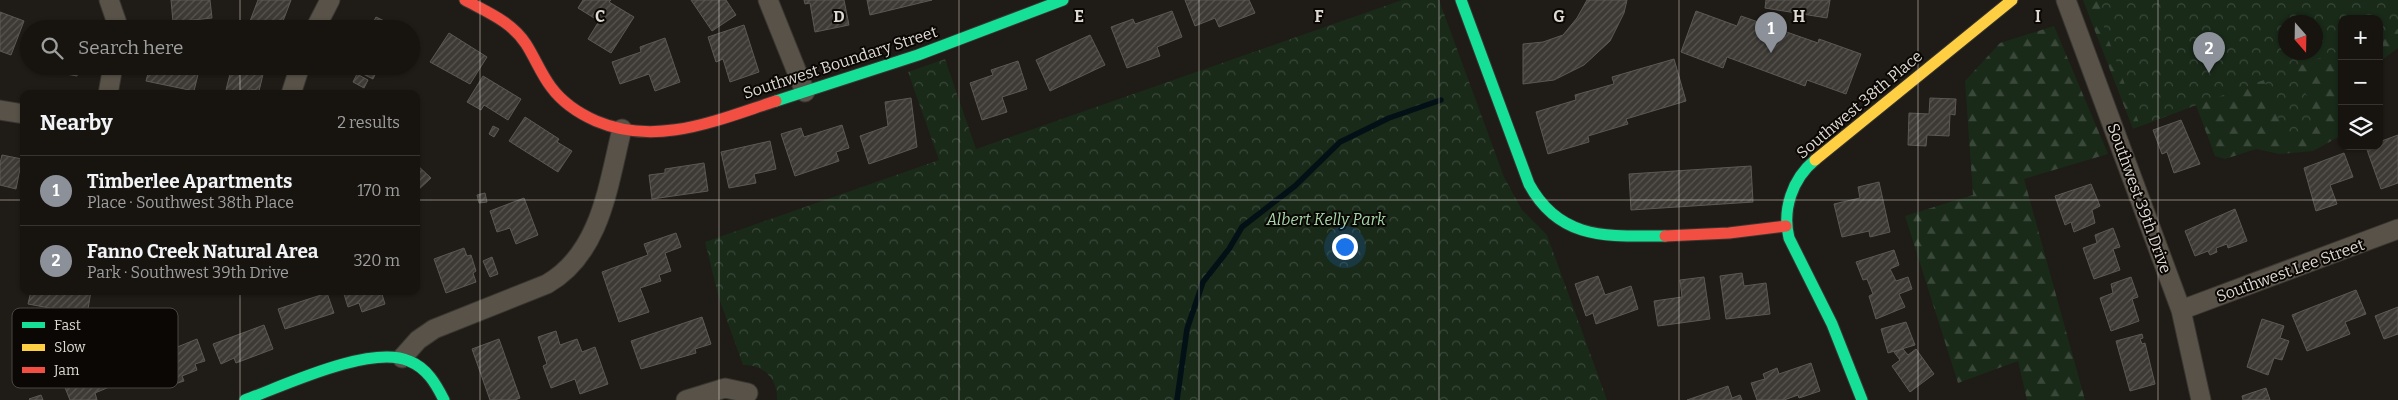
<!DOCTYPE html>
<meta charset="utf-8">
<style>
:root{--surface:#171410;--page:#201d19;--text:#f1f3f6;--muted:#9e9e9f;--line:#363330;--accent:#8c9099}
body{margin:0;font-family:Bitter,serif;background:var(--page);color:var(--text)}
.controls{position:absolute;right:15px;top:15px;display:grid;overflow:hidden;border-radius:10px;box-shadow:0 1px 4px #0004}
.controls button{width:45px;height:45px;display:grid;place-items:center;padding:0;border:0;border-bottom:1px solid var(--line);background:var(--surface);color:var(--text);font:25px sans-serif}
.compass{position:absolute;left:2278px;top:15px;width:45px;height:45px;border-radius:50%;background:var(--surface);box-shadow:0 1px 4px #0004;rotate:160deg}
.you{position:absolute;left:1344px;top:246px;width:18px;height:18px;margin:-12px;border:4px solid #fff;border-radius:50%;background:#1a73e8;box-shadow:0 0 0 8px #1a73e833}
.badge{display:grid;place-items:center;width:32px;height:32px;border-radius:50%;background:var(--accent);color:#fff;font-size:16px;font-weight:700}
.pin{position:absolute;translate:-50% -41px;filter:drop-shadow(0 1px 2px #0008)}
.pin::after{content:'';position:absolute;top:26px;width:18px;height:15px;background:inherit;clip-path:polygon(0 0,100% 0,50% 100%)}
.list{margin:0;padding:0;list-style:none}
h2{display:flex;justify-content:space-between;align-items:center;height:65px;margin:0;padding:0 20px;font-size:21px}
h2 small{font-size:16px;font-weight:400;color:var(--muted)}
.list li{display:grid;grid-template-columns:32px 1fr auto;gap:15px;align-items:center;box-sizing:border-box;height:70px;padding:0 20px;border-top:1px solid var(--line)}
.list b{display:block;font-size:19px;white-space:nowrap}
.list p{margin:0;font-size:16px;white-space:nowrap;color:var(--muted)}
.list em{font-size:16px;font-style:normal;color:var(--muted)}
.icon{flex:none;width:28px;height:28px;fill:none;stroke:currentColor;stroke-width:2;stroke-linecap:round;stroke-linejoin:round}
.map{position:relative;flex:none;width:2398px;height:400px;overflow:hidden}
.search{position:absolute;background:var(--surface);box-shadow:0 1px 4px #0004;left:20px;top:20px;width:400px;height:55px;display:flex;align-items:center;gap:12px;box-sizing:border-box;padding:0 18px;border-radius:28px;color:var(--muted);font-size:19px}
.panel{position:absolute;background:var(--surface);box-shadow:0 1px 4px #0004;left:20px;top:90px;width:400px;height:205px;border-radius:10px}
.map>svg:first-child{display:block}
.forest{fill:url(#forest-firs);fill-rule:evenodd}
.park{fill:url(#park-crowns);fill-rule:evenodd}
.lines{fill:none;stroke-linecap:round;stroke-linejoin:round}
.stream{stroke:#031117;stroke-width:5.5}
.building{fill:url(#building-hatch);stroke:#5c5954}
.street-casing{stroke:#393631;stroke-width:21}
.fast-casing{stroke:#393631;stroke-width:13}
.slow-casing{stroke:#393631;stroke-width:13}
.jam-casing{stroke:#393631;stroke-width:13}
.street{stroke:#585248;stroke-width:19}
.fast{stroke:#16e098;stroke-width:11}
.slow{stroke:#ffcf43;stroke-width:11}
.jam{stroke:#f24e42;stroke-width:11}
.grid{fill:none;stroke:#ded9d2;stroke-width:1;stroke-opacity:0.55}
.labels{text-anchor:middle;stroke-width:4;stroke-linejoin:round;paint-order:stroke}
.street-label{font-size:16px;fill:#ded9d2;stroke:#0a0704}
.park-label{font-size:16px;font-style:italic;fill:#a6d6a9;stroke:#0a0704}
.key{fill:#0a0704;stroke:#4a4642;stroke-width:1}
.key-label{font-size:14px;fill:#ded9d2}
.grid-label{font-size:16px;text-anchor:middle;font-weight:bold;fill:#ded9d2;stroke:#0a0704;stroke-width:4;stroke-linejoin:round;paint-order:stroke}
</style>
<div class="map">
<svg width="2398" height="400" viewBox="0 0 2398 400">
<defs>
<pattern id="forest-firs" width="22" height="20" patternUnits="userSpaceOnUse" patternTransform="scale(1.25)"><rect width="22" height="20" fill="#192a19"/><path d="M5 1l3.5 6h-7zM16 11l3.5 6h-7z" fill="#3a483a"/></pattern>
<pattern id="park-crowns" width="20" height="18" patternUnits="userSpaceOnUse" patternTransform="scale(1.25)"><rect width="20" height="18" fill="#192a19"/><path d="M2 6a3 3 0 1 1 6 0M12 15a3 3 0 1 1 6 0" fill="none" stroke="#3a483a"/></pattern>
<pattern id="building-hatch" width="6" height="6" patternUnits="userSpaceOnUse" patternTransform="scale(1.25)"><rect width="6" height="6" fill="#3d3a35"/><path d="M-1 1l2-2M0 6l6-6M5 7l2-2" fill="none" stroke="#595651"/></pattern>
</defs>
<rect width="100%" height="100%" fill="#1f1b16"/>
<!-- forest -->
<path class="forest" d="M2083 0H2398V48L2382 60 2383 95 2379 102V19H2342V135L2313 151 2280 154 2256 149 2225 159 2215 156 2196 105 2133 129ZM2286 22H2316V52H2286Z
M2054 26 2108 154 2024 179 2085 400H2027L2018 361 1958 383 1905 216 1973 195 1965 81 2000 43Z"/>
<!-- park -->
<path class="park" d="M1402 0H1439L1504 177 1522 210 1547 235 1607 400H777C778 380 764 364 743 365L719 298 705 242 939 160 908 72 945 59 976 149Z
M2097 0H2398V29L2379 36V19H2342V50L2296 67 2317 126 2286 138 2264 80 2140 126 2100 16 2103 15ZM2286 22H2316V52H2286Z"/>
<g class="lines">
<!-- stream -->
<path class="stream" d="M1177 400 1187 329 1203 282 1229 249 1242 227 1295 186 1340 142 1389 118 1441 100"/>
</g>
<!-- building -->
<path class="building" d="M171 0H210L212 18 173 22Z
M258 0H291L280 29H247Z
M583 0H611L609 2 634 17 611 53 588 39 599 21 578 8Z
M691 0H726L736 15 712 31Z
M804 0H844L849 25 815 32 810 3 805 4Z
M867 0H932L870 15Z
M1185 0H1249L1255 13 1219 27 1215 18 1195 26Z
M1587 0H1627L1624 13 1610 41 1584 65 1554 80 1523 84V44L1543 42 1563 35 1577 18Z
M1766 0H1830L1827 18 1765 8Z
M1172 11 1182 37 1157 47 1160 56 1127 68 1111 27 1133 19 1135 24Z
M1696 11 1737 26 1741 16 1818 43 1819 39 1861 54 1846 94 1807 80 1805 86 1727 57 1723 68 1681 52Z
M0 12 24 21 11 55 0 51Z
M376 17 399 28 398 29H370Z
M744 25 759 72 730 82 723 59 716 62 708 37Z
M449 33 487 57 470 84 430 62Z
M1090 35 1105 65 1050 91 1036 60Z
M29 38V55H26Z
M665 38 680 82 655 91 649 74 620 84 612 62 641 52 640 47Z
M1674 59 1686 101 1626 119 1628 124 1588 136 1589 142 1548 154 1536 112 1576 100 1575 95 1614 84 1612 77Z
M1018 61 1027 89 1002 97 1007 112 982 120 970 83 993 75 991 70Z
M56 66H79L77 76 55 72Z
M150 66H200L194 91 146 81Z
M232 66H265L259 91 251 89 250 94H225Z
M347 66H379L373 79Z
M357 74 368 80 364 88 353 82Z
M483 76 521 99 508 120 484 105 481 110 467 102Z
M911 98 917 147 869 164 860 136 888 126 885 102Z
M1930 98 1956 99 1955 115 1950 114 1949 136 1927 135 1926 146 1908 145 1909 113 1929 114Z
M525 117 559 139 557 142 572 151 558 172 509 141Z
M2181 120 2200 164 2174 173 2167 152 2162 154 2153 130Z
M842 125 849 148 836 152 839 161 795 176 781 134 801 128 804 137Z
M493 126 499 129 494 137 489 134Z
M2398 135V183L2381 189 2366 147 2379 146V142Z
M770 141 776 169 754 174 756 183 729 188 721 152Z
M2344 153 2353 177 2330 185 2337 204 2316 211 2304 168Z
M2 155 22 159 16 189 0 185V163Z
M704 163 708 191 652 199 649 175 665 173V169Z
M416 164 431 178 416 192Z
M1751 166 1753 202 1631 210 1629 174Z
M1879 182 1890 232 1870 237 1869 231 1842 237 1834 204 1860 198 1858 187Z
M2091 184 2100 206 2092 210 2095 223 2074 232 2071 222 2065 225 2055 196Z
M485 193 487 202 479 203 477 195Z
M524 198 538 235 516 244 510 228 497 232 490 211Z
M2235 209 2247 241 2228 248 2227 244 2216 248 2217 252 2210 255 2208 251 2195 256 2185 231Z
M2113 228 2120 247 2113 249 2120 270 2094 279 2083 248 2097 243 2095 235Z
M676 233 681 247 665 253 671 271 659 275 661 281 640 288 649 312 619 322 602 272 648 255 644 244Z
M464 248 467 256 471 255 476 271 473 273 476 282 446 293 434 259Z
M1894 250 1899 265 1890 269 1896 281 1908 277 1912 289 1899 294 1905 307 1876 319 1869 296 1873 294 1867 279 1863 280 1856 262Z
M492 257 498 274 490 277 483 261Z
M1742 273 1744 286 1766 283 1770 314 1726 319 1720 276Z
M1598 276 1605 295 1631 286 1638 309 1596 324 1593 313 1586 316 1575 284Z
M1704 277 1710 319 1658 326 1654 301 1682 297 1680 280Z
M2131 277 2138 297 2132 299 2139 321 2111 331 2100 298 2113 293 2111 284Z
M2356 290 2366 314 2345 322 2350 334 2307 351 2292 315Z
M31 291H91L87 315 28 304Z
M343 291H381L385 304 362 312 359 303 348 307Z
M327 293 334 313 285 329 278 309Z
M2398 307V334L2384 339 2375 316Z
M702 317 711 344 695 349 696 353 641 369 631 341Z
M2262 319 2284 326 2280 338 2289 341 2282 360 2274 358 2268 375 2247 367Z
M1906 322 1915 345 1888 353 1881 329Z
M264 325 273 349 236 363 234 358 221 364 213 344Z
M556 331 560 345 577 339 582 352 595 347 608 384 580 394 575 379 551 388 543 366 547 364 538 337Z
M2142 334 2143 338 2140 339 2142 344 2145 343 2155 384 2130 391 2116 341Z
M197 339 205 361 195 364 197 370 182 376 184 381 166 387 152 350 168 344 170 350Z
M499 339 520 398 515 400H490L472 349Z
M1903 349 1908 355 1916 349 1934 374 1910 392 1892 366 1900 360 1894 352Z
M111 355 121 382 95 393 97 400H70L60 375Z
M1811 363 1820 391 1799 398 1798 395 1784 400H1757L1751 383 1765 379 1763 374 1777 368 1779 374Z
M1728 386 1732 398 1740 395 1742 400H1687Z
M2266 388 2270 400H2243L2242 396Z
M41 395 43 400H30L29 399Z"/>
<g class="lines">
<defs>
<path id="street" d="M109 0 119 29
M768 0 805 92
M2066 0 2181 310 2201 400
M315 29 330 0
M108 94 113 66
M291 94 300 66
M0 110 24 114
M2181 310 2398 229
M402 358 418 340 434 329 547 284C601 253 608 185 622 129
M686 400 725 388 748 393"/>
<path id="fast" d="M1461 0 1529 184C1560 241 1608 236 1665 236
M776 101 918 55 1063 0
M1815 160C1792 179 1782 210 1789 238L1832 324 1862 400
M245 400C283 386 371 344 409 361 427 368 436 384 444 400"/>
<path id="slow" d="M1815 160 2012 0"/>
<path id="jam" d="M465 0C487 12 512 22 526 44 535 58 541 74 551 87 562 102 578 113 596 121 657 147 717 120 776 101
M1665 236 1729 233 1786 226"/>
</defs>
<!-- street casing -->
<use href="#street" class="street-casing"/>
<!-- fast casing -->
<use href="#fast" class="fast-casing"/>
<!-- slow casing -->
<use href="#slow" class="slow-casing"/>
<!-- jam casing -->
<use href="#jam" class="jam-casing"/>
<!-- street -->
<use href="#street" class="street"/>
<!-- fast -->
<use href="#fast" class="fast"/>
<!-- slow -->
<use href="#slow" class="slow"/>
<!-- jam -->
<use href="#jam" class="jam"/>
</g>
<!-- grid -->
<path class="grid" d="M240 0V29M480 0V400M719 0V400M959 0V400M1199 0V400M1439 0V400M1679 0V400M1918 0V400M2158 0V400M240 66V94M0 200H24M416 200H2398M240 291V400"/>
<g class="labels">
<!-- street labels -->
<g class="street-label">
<text transform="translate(840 62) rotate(-18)" y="6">Southwest Boundary Street</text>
<text transform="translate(1859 104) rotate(-40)" y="6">Southwest 38th Place</text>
<text transform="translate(2140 198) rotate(70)" y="6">Southwest 39th Drive</text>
<text transform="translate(2290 270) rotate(-20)" y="6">Southwest Lee Street</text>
</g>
<!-- park labels -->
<g class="park-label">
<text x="1326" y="225">Albert Kelly Park</text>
</g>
</g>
<!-- legend -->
<rect x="12" y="308" width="166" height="80" rx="8" class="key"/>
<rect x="22" y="322" width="23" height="6" fill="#16e098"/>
<rect x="22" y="344" width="23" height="7" fill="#ffcf43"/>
<rect x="22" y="367" width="23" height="6" fill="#f24e42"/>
<g class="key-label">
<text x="54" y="330">Fast</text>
<text x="54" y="352">Slow</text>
<text x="54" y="375">Jam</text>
</g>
<g class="grid-label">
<text x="600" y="22">C</text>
<text x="839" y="22">D</text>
<text x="1079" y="22">E</text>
<text x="1319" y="22">F</text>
<text x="1559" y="22">G</text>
<text x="1799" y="22">H</text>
<text x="2038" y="22">I</text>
</g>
</svg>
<div class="controls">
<button>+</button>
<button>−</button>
<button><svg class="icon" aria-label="layers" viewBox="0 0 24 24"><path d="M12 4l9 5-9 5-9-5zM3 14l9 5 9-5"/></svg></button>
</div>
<svg class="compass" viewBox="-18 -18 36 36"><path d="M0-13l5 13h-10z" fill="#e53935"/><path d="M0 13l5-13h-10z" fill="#9e9e9f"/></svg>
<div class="you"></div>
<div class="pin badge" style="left:1771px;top:53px">1</div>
<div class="pin badge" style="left:2209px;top:73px">2</div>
<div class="search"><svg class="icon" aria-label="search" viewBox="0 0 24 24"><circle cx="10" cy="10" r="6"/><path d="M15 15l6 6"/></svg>Search here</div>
<section class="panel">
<h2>Nearby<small>2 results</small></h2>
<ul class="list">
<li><span class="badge">1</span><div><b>Timberlee Apartments</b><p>Place · Southwest 38th Place</p></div><em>170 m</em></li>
<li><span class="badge">2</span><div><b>Fanno Creek Natural Area</b><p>Park · Southwest 39th Drive</p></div><em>320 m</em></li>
</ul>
</section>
</div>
